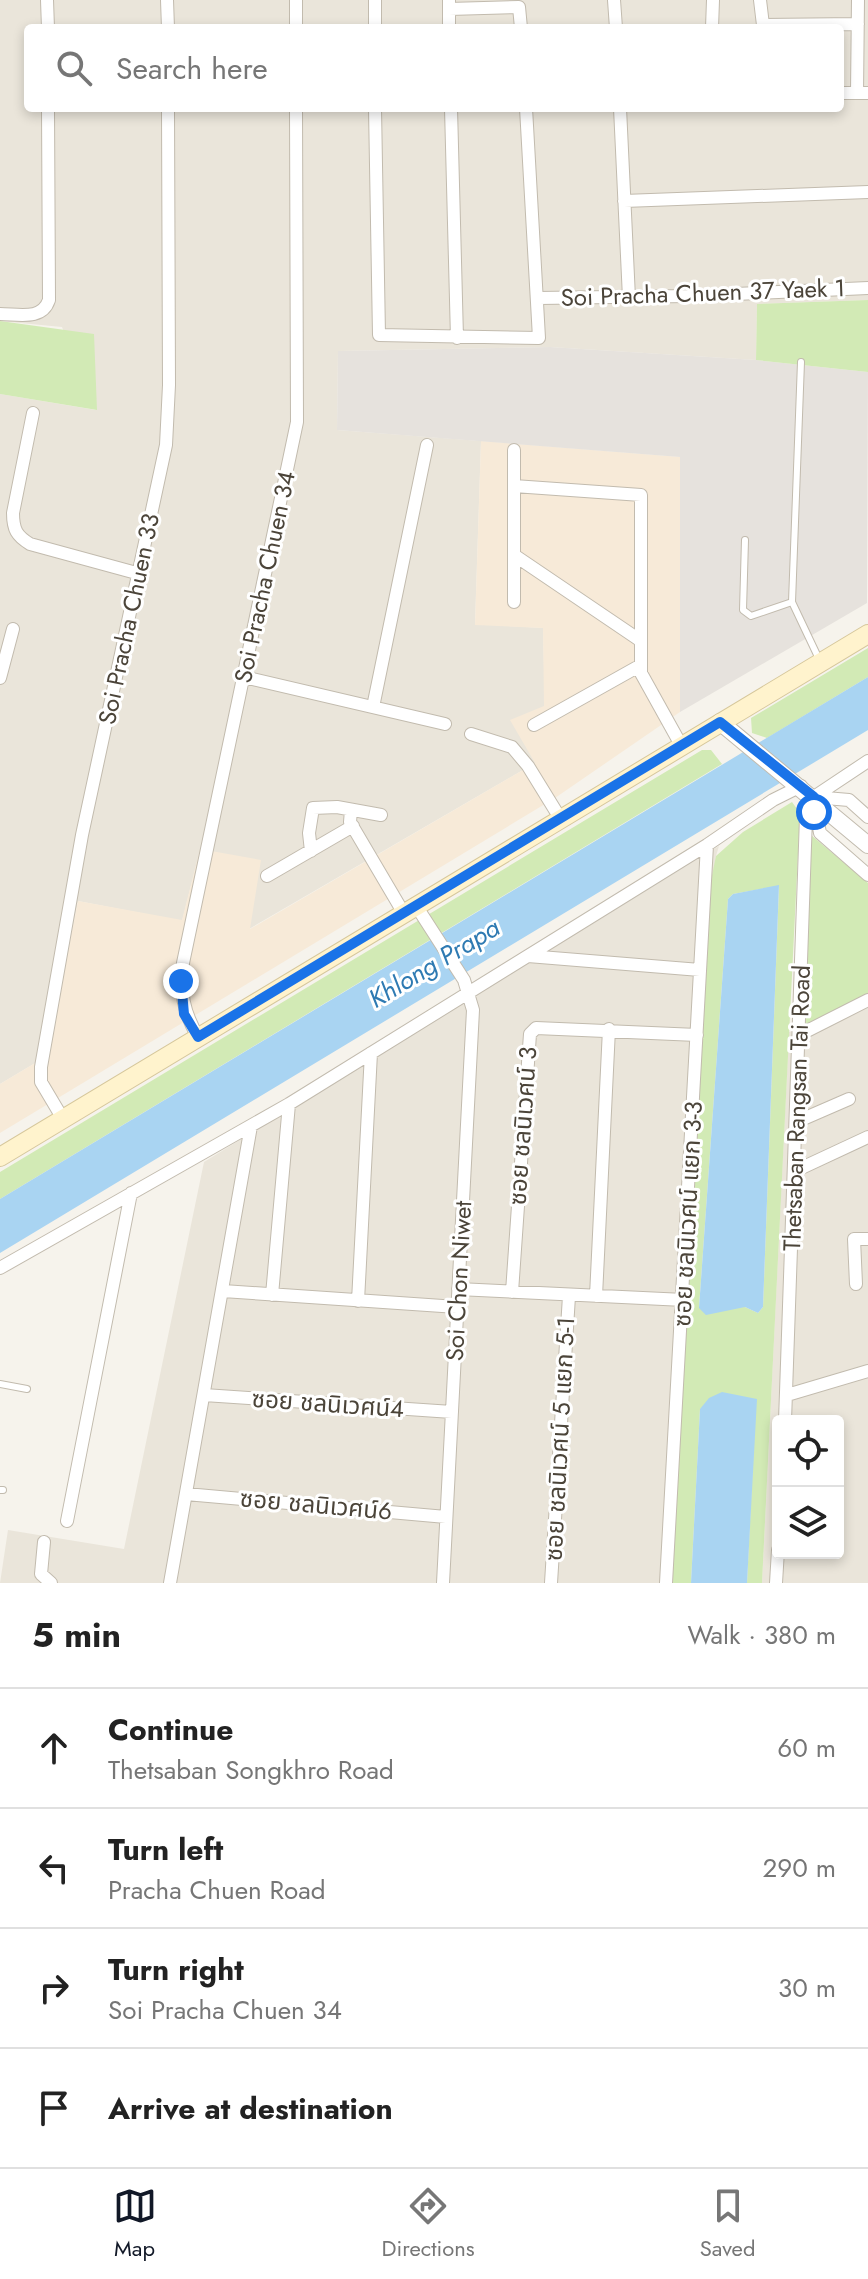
<!DOCTYPE html>
<meta charset="utf-8">
<style>
:root{--surface:#fff;--page:#f2f2f2;--text:#222;--muted:#767676;--line:#e0e0e0;--accent:#111827}
body{margin:0;font-family:Jost,"Noto Sans Thai",sans-serif;background:var(--page);color:var(--text)}
.controls{position:absolute;right:24px;bottom:24px;display:grid;overflow:hidden;border-radius:8px;box-shadow:0 4px 12px #0003}
.controls button{width:72px;height:72px;display:grid;place-items:center;padding:0;border:0;border-bottom:2px solid var(--line);background:var(--surface);color:var(--text);font:40px sans-serif}
.stop{position:absolute;width:24px;height:24px;margin:-18px;border:6px solid #1a73e8;border-radius:50%;background:#fff}
.stop.end{background:#1a73e8;border-color:#fff;box-shadow:0 2px 8px #0008}
.list{margin:0;padding:0;list-style:none}
h2{display:flex;justify-content:space-between;align-items:center;height:104px;margin:0;padding:0 32px;font-size:34px}
h2 small{font-size:26px;font-weight:400;color:var(--muted)}
.list li{display:grid;grid-template-columns:52px 1fr auto;gap:24px;align-items:center;box-sizing:border-box;height:120px;padding:0 32px;border-top:2px solid var(--line)}
.list b{display:block;font-size:30px;white-space:nowrap}
.list p{margin:0;font-size:26px;white-space:nowrap;color:var(--muted)}
.list em{font-size:26px;font-style:normal;color:var(--muted)}
.icon{flex:none;width:44px;height:44px;fill:none;stroke:currentColor;stroke-width:2;stroke-linecap:round;stroke-linejoin:round}
.map{position:relative;flex:none;width:868px;height:1583px;overflow:hidden}
.search{position:absolute;background:var(--surface);box-shadow:0 4px 12px #0003;left:24px;right:24px;top:24px;height:88px;display:flex;align-items:center;gap:20px;box-sizing:border-box;padding:0 28px;border-radius:8px;color:var(--muted);font-size:30px}
.sheet{height:584px;background:var(--surface)}
nav{display:flex;justify-content:space-around;align-items:center;box-sizing:border-box;height:112px;border-top:2px solid var(--line);background:var(--surface);font-size:22px;color:var(--muted)}
nav a{display:grid;justify-items:center;gap:4px}
nav .on{color:var(--accent)}
.map>svg:first-child{display:block}
.residential{fill:#eae5da;fill-rule:evenodd}
.commercial{fill:#f7ead8}
.industrial{fill:#e6e2dd}
.green{fill:#d2eab5;fill-rule:evenodd}
.water{fill:#a9d4f2}
.lines{fill:none;stroke-linecap:round;stroke-linejoin:round}
.service-casing{stroke:#c2bbae;stroke-width:8}
.minor-casing{stroke:#c2bbae;stroke-width:14}
.tertiary-casing{stroke:#c2bbae;stroke-width:18}
.secondary-casing{stroke:#d6c79b;stroke-width:20}
.service{stroke:#fff;stroke-width:6}
.minor{stroke:#fff;stroke-width:12}
.tertiary{stroke:#fff;stroke-width:16}
.secondary{stroke:#fff3cd;stroke-width:18}
.route{stroke:#1a73e8;stroke-width:10}
.labels{text-anchor:middle;stroke-width:6;stroke-linejoin:round;paint-order:stroke}
.street-label{font-size:24px;fill:#4b4439;stroke:#fff}
.water-label{font-size:26px;font-style:italic;fill:#2e7ab2;stroke:#fff}
</style>
<div class="map">
<svg width="868" height="1583" viewBox="0 0 868 1583">
<rect width="100%" height="100%" fill="#f6f3ec"/>
<!-- residential -->
<path class="residential" d="M0 0H868V300L757 304 756 360 550 347 338 351 337 430 481 441 475 624 543 628 545 706 535 763 249 929 200 850 182 921 78 901 47 1056 0 1084V394L96 410 62 327 0 321ZM28 28H840V108H28Z
M719 846 716 856 674 1583H0L8 1530 124 1549 204 1162Z
M868 996V1583H762L789 1032 803 1030ZM778 1421H838V1553H778Z"/>
<!-- commercial -->
<path class="commercial" d="M481 441 680 457V712L555 798 0 1133V1084L47 1056 78 901 182 920 200 849 261 860 250 929 535 763 510 720 544 706 543 628 475 625Z"/>
<!-- industrial -->
<path class="industrial" d="M550 347 756 360 868 372 867 603 680 712V457L337 430 338 351Z"/>
<!-- green -->
<path class="green" d="M868 300V372L756 360 757 304Z
M0 321 94 334 97 410 0 394Z
M868 648V677L767 738 752 733 751 718Z
M702 750H711L722 764 0 1199V1172Z
M792 802 800 813 762 1583H747L756 1399 700 1409 691 1583H671L709 890 716 856 743 832ZM779 886 763 1307 758 1313 745 1307 699 1308 728 899 733 894Z
M811 835 868 883V996L803 1030Z"/>
<!-- water -->
<path class="water" d="M868 677V730L0 1253V1199Z
M779 885 763 1307 758 1313 745 1307 706 1315 699 1308 728 899 733 894Z
M722 1392 757 1399 747 1583H691L700 1409 709 1398Z"/>
<g class="lines">
<defs>
<path id="service" d="M801 362 792 602 819 659
M745 540 743 610 751 616 792 602
M0 1384 27 1389
M0 1490H3"/>
<path id="minor" d="M47 0 48 28
M167 0 168 28
M296 0V28
M375 0V28
M449 0V28
M614 0 616 28
M760 0 763 25 858 24
M449 9 519 7 521 28
M712 28 713 0
M840 93H868
M857 93 858 0
M375 108 379 335 539 338 526 108
M451 108 457 338
M620 108 629 298
M624 201 868 192
M538 298 689 296 868 288
M0 314C18 314 42 321 49 300L48 108
M33 413 13 513C13 530 17 536 30 544L140 574
M514 486 641 495V673L681 745
M514 555 641 641
M514 602V450
M244 677 445 724
M0 678 13 629
M373 707 427 445
M534 725 641 665
M471 734 512 747 528 766 560 818
M814 797 849 800 868 817
M814 800 820 833 868 875
M351 810 350 822 403 912
M311 851 309 833 313 808 337 807 381 815
M267 876 353 826
M415 904 464 980 473 1010 443 1583
M528 956 700 970
M799 1035 868 1000
M198 1037C183 1011 180 993 183 963L297 422 296 108
M63 1119 41 1082V1067L82 835 166 445 169 385 168 108
M796 1122 849 1099
M795 1171 868 1137
M0 1268 289 1104 707 845 773 800 801 786
M856 1284 854 1239H868
M458 1289 684 1300
M223 1291 457 1307
M512 1292 530 1034 536 1028 697 1035
M272 1295 289 1104
M596 1296 609 1029
M358 1301 371 1053
M204 1395 452 1412
M787 1395 868 1371
M785 1421 806 817 814 797 868 761
M186 1494 446 1517
M67 1521 131 1193
M44 1542 41 1574 51 1583
M170 1583 251 1126
M551 1583 569 1296
M666 1583 707 845
M776 1583 778 1550"/>
<path id="tertiary" d="M720 722 868 845"/>
<path id="secondary" d="M0 1157 868 634"/>
</defs>
<!-- service casing -->
<use href="#service" class="service-casing"/>
<!-- minor casing -->
<use href="#minor" class="minor-casing"/>
<!-- tertiary casing -->
<use href="#tertiary" class="tertiary-casing"/>
<!-- secondary casing -->
<use href="#secondary" class="secondary-casing"/>
<!-- service -->
<use href="#service" class="service"/>
<!-- minor -->
<use href="#minor" class="minor"/>
<!-- tertiary -->
<use href="#tertiary" class="tertiary"/>
<!-- secondary -->
<use href="#secondary" class="secondary"/>
</g>
<g class="lines">
<!-- route -->
<path class="route" d="M181 981 184 1014 198 1037 720 722 814 797V812"/>
</g>
<g class="labels">
<!-- street labels -->
<g class="street-label">
<text transform="translate(703 293) rotate(-2)" y="8">Soi Pracha Chuen 37 Yaek 1</text>
<text transform="translate(265 577) rotate(-78)" y="8">Soi Pracha Chuen 34</text>
<text transform="translate(129 619) rotate(-78)" y="8">Soi Pracha Chuen 33</text>
<text transform="translate(797 1108) rotate(-88)" y="8">Thetsaban Rangsan Tai Road</text>
<text transform="translate(523 1126) rotate(-86)" y="8">ซอย ชลนิเวศน์ 3</text>
<text transform="translate(688 1214) rotate(-87)" y="8">ซอย ชลนิเวศน์ แยก 3-3</text>
<text transform="translate(459 1281) rotate(-87)" y="8">Soi Chon Niwet</text>
<text transform="translate(328 1404) rotate(4)" y="8">ซอย ชลนิเวศน์4</text>
<text transform="translate(560 1439) rotate(-87)" y="8">ซอย ชลนิเวศน์ 5 แยก 5-1</text>
<text transform="translate(316 1505) rotate(5)" y="8">ซอย ชลนิเวศน์6</text>
</g>
<!-- water labels -->
<g class="water-label">
<text transform="translate(434 963) rotate(-31)" y="9">Khlong Prapa</text>
</g>
</g>
</svg>
<div class="controls">
<button><svg class="icon" aria-label="locate" viewBox="0 0 24 24"><circle cx="12" cy="12" r="6"/><path d="M12 2v4M12 18v4M2 12h4M18 12h4"/></svg></button>
<button><svg class="icon" aria-label="layers" viewBox="0 0 24 24"><path d="M12 4l9 5-9 5-9-5zM3 14l9 5 9-5"/></svg></button>
</div>
<div class="stop" style="left:814px;top:812px"></div>
<div class="stop end" style="left:181px;top:981px"></div>
<div class="search"><svg class="icon" aria-label="search" viewBox="0 0 24 24"><circle cx="10" cy="10" r="6"/><path d="M15 15l6 6"/></svg>Search here</div>
</div>
<section class="sheet">
<h2>5 min<small>Walk · 380 m</small></h2>
<ul class="list">
<li><svg class="icon" aria-label="ahead" viewBox="0 0 24 24"><path d="M12 20V5M6 11l6-6 6 6"/></svg><div><b>Continue</b><p>Thetsaban Songkhro Road</p></div><em>60 m</em></li>
<li><svg class="icon" aria-label="left" viewBox="0 0 24 24"><path d="M17 20v-9H6M10 6l-5 5 5 5"/></svg><div><b>Turn left</b><p>Pracha Chuen Road</p></div><em>290 m</em></li>
<li><svg class="icon" aria-label="right" viewBox="0 0 24 24"><path d="M7 20v-9h11M14 6l5 5-5 5"/></svg><div><b>Turn right</b><p>Soi Pracha Chuen 34</p></div><em>30 m</em></li>
<li><svg class="icon" aria-label="arrive" viewBox="0 0 24 24"><path d="M6 21V4h12l-3 4 3 4H6"/></svg><div><b>Arrive at destination</b></div></li>
</ul>
</section>
<nav>
<a class="on"><svg class="icon" aria-label="map" viewBox="0 0 24 24"><path d="M3 6l6-2 6 2 6-2v14l-6 2-6-2-6 2zM9 4v14M15 6v14"/></svg>Map</a>
<a><svg class="icon" aria-label="directions" viewBox="0 0 24 24"><path d="M12 3l9 9-9 9-9-9zM9 14v-3h6M13 9l2 2-2 2"/></svg>Directions</a>
<a><svg class="icon" aria-label="saved" viewBox="0 0 24 24"><path d="M7 4h10v16l-5-4-5 4z"/></svg>Saved</a>
</nav>
